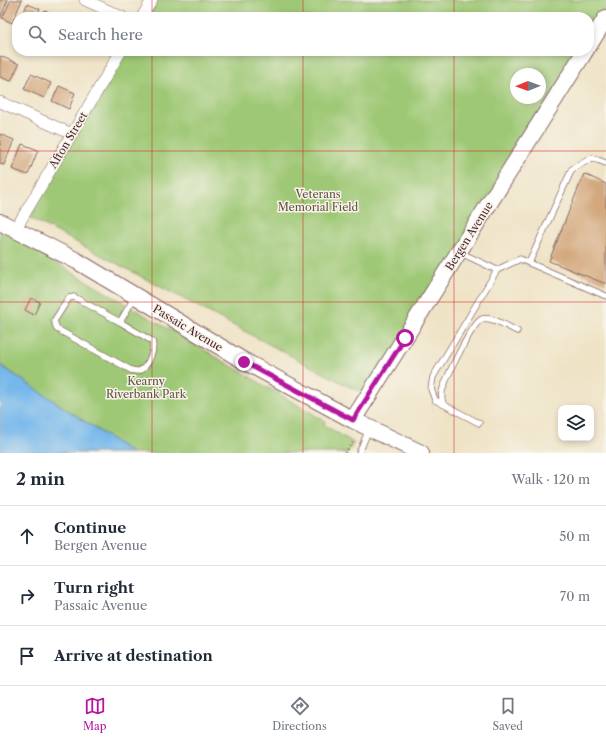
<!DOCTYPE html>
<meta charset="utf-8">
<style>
:root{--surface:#fff;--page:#f2f2f3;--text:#1f2937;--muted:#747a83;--line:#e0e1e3;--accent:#b5179e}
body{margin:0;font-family:"Libre Caslon Text",serif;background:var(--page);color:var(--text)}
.controls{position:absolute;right:12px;bottom:12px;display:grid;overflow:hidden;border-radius:8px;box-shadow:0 2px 6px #0003}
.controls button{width:36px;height:36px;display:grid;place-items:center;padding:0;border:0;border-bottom:1px solid var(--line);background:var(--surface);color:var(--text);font:20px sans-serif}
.compass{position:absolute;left:510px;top:68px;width:36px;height:36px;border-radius:50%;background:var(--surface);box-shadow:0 2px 6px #0003;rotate:269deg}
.stop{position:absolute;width:12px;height:12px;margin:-9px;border:3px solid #b5179e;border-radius:50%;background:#fff}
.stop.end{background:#b5179e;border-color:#fff;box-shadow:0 1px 4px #0008}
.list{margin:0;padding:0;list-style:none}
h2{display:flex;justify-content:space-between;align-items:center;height:52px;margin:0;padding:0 16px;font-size:17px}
h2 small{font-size:13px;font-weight:400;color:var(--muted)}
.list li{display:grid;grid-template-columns:26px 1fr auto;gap:12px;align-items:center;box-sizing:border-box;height:60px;padding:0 16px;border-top:1px solid var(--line)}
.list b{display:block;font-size:15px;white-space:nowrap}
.list p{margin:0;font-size:13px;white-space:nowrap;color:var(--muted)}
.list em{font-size:13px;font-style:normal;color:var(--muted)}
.icon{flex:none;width:22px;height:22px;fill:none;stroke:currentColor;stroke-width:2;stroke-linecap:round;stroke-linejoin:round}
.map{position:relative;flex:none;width:606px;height:453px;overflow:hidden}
.search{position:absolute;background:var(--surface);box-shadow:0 2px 6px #0003;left:12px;right:12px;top:12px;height:44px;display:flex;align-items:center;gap:10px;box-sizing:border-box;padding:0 14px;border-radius:16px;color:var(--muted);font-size:15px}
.sheet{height:232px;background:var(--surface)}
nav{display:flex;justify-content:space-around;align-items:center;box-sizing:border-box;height:56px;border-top:1px solid var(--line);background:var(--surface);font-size:11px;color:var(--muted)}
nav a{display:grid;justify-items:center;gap:2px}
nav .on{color:var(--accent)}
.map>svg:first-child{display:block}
.green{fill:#9ec875;stroke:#747450;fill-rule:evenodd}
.water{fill:#76b8eb;stroke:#606c8b}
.building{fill:#d3a87e}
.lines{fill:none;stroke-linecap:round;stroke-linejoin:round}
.lane-casing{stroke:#846461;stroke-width:7}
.street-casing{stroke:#846461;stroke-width:12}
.secondary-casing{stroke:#846461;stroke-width:18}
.path{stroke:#846461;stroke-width:2;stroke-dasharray:1 3;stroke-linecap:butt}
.lane{stroke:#fff;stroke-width:5.5}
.street{stroke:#fff;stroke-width:11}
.secondary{stroke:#fff;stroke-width:16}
.route{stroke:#b5179e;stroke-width:5}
.grid{fill:none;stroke:#d62828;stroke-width:1;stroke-opacity:0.55}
.labels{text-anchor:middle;stroke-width:3;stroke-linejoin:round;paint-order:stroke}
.street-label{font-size:11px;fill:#4a1f2b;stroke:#f7f3e8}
.park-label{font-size:11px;fill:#635241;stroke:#f7f3e8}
</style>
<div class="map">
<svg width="606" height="453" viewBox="0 0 606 453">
<rect width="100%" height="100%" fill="#f7f3e8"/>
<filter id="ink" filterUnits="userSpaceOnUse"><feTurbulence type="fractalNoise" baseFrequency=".025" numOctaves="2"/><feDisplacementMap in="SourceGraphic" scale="8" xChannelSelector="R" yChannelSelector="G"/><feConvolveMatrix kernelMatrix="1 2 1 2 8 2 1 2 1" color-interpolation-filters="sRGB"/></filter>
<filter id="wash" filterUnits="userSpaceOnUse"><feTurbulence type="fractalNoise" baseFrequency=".012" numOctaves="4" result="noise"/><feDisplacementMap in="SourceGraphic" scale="16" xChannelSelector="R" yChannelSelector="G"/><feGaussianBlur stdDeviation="0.9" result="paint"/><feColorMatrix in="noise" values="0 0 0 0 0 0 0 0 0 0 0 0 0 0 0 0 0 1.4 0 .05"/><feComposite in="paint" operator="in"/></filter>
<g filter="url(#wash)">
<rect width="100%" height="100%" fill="#efe3c6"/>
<!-- green -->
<path class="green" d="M152 0H606V26L371 396 346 385 25 215 122 51H589V17H142ZM516 74H540V98H516Z
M0 230 325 421 324 425 354 443 347 453H132L0 365Z"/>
<!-- water -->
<path class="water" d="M0 365 132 453H0Z"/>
<g id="blocks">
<!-- building -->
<path class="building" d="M0 0H8L0 18Z
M11 0H22L12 23 2 18Z
M27 4 40 9 37 17H22Z
M45 11 59 17H42Z
M0 56 19 64 11 81 0 77Z
M31 74 51 83 44 98 24 89Z
M59 86 75 93 69 109 52 101Z
M0 134 14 140 4 165 0 164Z
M22 144 38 150 28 175 12 169Z
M584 174 606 184V284L549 261Z
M31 298 40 302 34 315 25 310Z"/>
</g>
</g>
<g filter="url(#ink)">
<use href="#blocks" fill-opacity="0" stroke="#846461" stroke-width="1"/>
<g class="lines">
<defs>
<path id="lane" d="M459 252 497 270
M529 263 572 169 592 158 606 163
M120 322 74 297 69 298 54 321 57 329 131 370C135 371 138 372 141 370 149 365 155 349 152 341L120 322 134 298
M443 404C442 400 441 396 442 392 445 380 472 323 482 319 492 316 508 327 517 331
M479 423 435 400 431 389 433 377 497 270 520 259 606 296
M359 453 369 429"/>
<path id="street" d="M85 0 122 17
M142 17 152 0
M0 102 72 134
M15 230 121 51"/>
<path id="secondary" d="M589 45 606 18
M0 222 77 261 244 361 353 420 421 453
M353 420 585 51"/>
</defs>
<!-- lane casing -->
<use href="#lane" class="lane-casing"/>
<!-- street casing -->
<use href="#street" class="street-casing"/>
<!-- secondary casing -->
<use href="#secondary" class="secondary-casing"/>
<!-- path -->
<path class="path" d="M345 453 353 442"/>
<!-- lane -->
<use href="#lane" class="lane"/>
<!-- street -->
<use href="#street" class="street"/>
<!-- secondary -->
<use href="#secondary" class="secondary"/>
</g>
</g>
<g class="lines" filter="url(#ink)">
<!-- route -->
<path class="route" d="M244 362 353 420 405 338"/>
</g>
<!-- grid -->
<path class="grid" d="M152 0V17M303 0V17M454 0V17M152 51V453M303 51V453M454 51V453M0 151H606M0 302H606"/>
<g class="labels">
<!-- street labels -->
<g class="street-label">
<text transform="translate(68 140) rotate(-59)" y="4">Afton Street</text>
<text transform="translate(469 236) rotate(-58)" y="4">Bergen Avenue</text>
<text transform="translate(188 328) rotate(31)" y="4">Passaic Avenue</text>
</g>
<!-- park labels -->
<g class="park-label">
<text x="318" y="198">Veterans<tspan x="318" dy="13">Memorial Field</tspan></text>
<text x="146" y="385">Kearny<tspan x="146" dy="13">Riverbank Park</tspan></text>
</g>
</g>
</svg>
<div class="controls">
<button><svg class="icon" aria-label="layers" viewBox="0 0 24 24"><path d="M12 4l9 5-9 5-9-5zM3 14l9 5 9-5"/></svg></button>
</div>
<svg class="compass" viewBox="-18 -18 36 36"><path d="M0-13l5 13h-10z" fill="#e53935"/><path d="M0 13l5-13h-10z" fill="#747a83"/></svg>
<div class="stop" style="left:405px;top:338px"></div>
<div class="stop end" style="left:244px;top:362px"></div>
<div class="search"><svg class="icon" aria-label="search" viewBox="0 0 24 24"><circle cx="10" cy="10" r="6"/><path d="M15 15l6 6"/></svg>Search here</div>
</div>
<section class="sheet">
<h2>2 min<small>Walk · 120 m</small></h2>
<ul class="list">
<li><svg class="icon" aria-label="ahead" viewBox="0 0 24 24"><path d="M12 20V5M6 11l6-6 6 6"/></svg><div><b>Continue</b><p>Bergen Avenue</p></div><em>50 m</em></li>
<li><svg class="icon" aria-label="right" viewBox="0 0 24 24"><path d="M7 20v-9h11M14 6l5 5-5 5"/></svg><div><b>Turn right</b><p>Passaic Avenue</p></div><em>70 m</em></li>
<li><svg class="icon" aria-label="arrive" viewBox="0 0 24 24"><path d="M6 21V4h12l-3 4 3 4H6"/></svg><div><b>Arrive at destination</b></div></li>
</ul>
</section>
<nav>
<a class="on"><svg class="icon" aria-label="map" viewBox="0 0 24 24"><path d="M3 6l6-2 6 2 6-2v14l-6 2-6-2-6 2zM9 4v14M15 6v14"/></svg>Map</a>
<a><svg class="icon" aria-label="directions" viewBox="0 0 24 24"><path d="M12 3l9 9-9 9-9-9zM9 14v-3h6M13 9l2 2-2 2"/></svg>Directions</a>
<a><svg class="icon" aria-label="saved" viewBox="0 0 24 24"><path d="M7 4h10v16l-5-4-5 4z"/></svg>Saved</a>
</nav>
